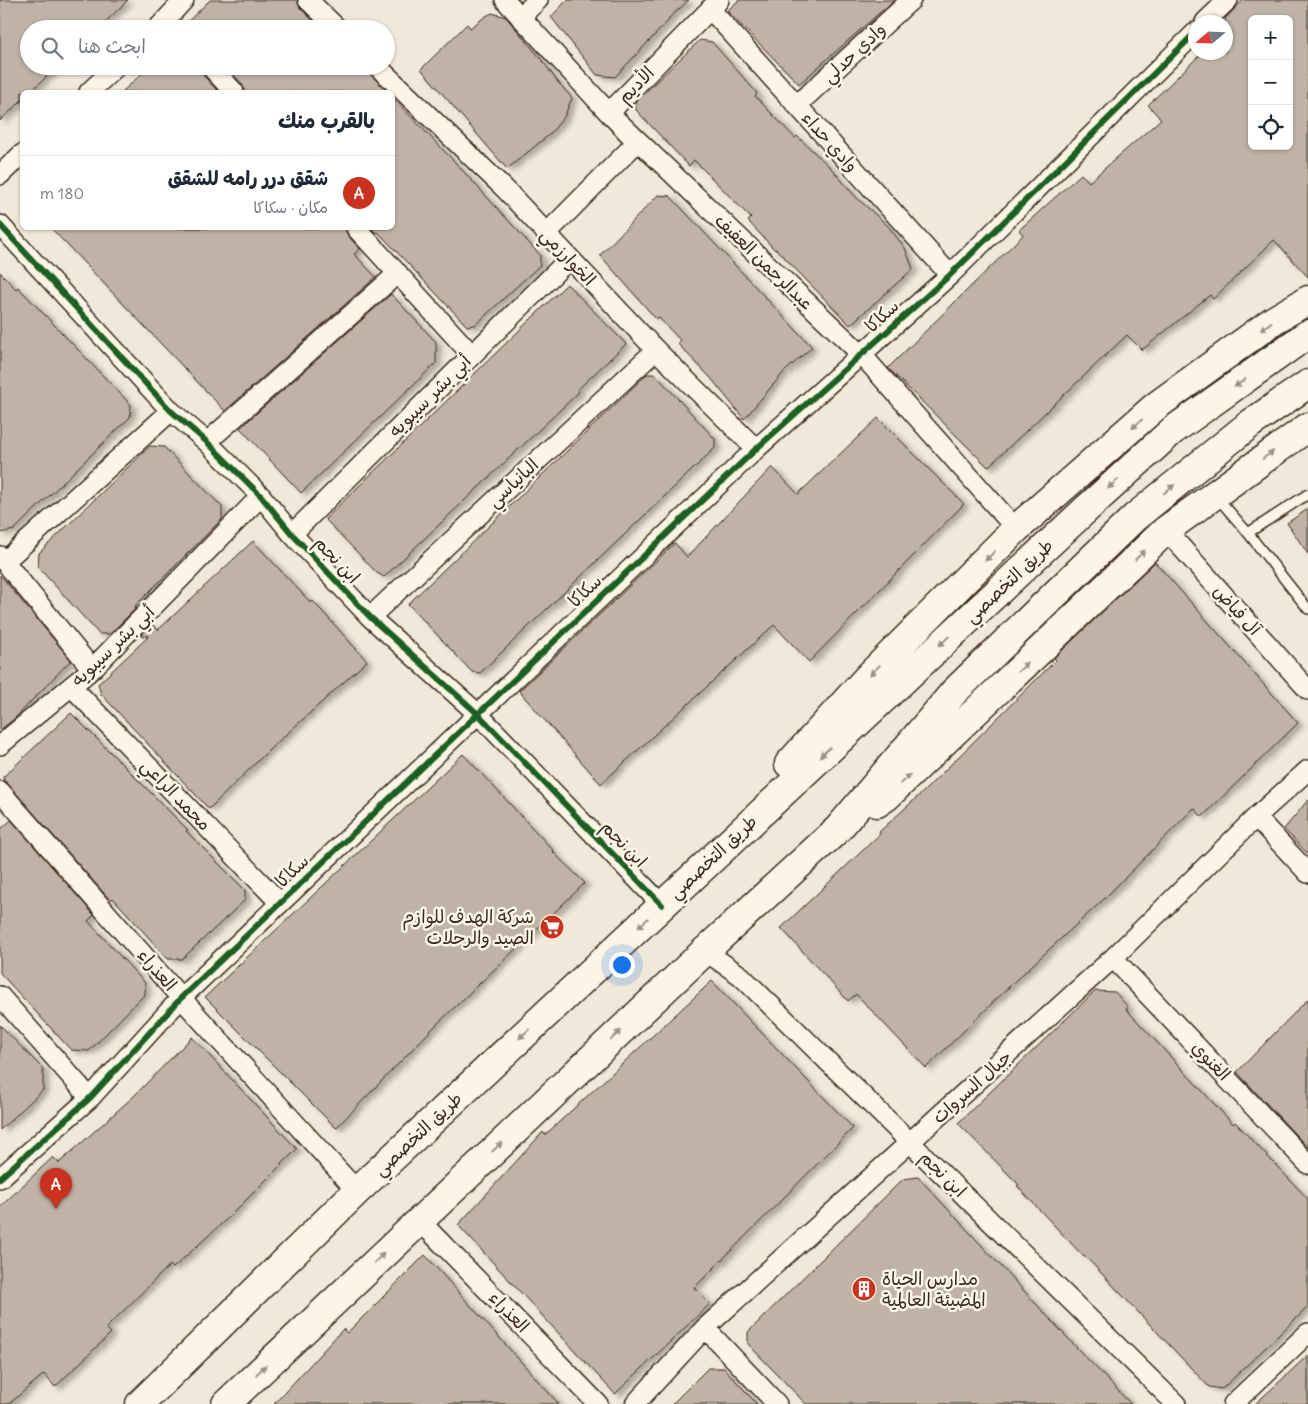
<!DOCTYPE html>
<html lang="ar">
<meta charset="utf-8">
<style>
:root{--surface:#fff;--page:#f2f2f3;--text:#1f2937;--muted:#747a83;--line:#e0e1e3;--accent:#c8321e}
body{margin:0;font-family:Delius,"Playpen Sans Arabic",sans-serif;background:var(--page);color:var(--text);direction:rtl}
.controls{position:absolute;right:15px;top:15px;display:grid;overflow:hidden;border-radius:8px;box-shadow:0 1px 4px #0004}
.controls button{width:45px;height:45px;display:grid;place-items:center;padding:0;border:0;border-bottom:1px solid var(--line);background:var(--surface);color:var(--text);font:25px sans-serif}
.compass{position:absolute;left:1188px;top:15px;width:45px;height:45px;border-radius:50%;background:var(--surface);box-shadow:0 1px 4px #0004;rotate:251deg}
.you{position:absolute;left:621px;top:964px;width:18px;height:18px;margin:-12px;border:4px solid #fff;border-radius:50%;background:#1a73e8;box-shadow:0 0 0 8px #1a73e833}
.badge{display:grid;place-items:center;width:32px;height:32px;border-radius:50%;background:var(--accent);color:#fff;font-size:16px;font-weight:700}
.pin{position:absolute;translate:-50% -41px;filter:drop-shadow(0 1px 2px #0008)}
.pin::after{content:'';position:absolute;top:26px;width:18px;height:15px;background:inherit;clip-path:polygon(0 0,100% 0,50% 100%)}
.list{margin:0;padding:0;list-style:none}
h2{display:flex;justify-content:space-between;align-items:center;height:65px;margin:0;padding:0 20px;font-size:21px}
h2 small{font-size:16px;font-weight:400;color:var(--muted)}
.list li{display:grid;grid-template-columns:32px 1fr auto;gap:15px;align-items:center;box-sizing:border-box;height:75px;padding:0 20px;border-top:1px solid var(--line)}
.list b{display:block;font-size:19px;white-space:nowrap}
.list p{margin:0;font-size:16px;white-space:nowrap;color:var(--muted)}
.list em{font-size:16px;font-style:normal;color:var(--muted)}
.icon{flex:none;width:28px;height:28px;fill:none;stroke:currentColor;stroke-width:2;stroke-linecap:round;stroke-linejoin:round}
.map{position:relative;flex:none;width:1308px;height:1404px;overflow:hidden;direction:ltr}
.search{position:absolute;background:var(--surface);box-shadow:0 1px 4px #0004;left:20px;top:20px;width:375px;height:55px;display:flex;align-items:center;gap:12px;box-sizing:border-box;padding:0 18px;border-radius:28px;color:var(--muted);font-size:19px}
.panel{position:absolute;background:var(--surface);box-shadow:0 1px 4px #0004;left:20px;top:90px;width:375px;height:140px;border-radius:8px;direction:rtl}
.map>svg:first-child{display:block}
.building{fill:#beb3a4;stroke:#3b2a1e;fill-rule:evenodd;filter:url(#shadow)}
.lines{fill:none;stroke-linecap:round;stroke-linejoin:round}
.service-casing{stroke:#3b2a1e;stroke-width:12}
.minor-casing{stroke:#3b2a1e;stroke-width:22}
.primary-casing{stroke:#3b2a1e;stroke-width:31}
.service{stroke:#fcf5e5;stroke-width:9}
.minor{stroke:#fcf5e5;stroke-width:19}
.primary{stroke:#fcf5e5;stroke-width:28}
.cycleway-casing{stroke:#fcf5e5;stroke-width:9}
.cycleway{stroke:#1b5e20;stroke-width:6}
.oneway{fill:#9c9082}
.labels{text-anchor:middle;stroke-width:5;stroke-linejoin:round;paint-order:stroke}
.street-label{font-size:18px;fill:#3b2a1e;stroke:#fcf5e5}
.poi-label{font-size:18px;fill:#3b2a1e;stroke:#fcf5e5;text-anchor:end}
</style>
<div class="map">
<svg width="1308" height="1404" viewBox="0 0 1308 1404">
<defs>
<filter id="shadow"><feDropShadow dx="5.5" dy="3" stdDeviation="2.5" flood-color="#0004"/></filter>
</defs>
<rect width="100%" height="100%" fill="#f0e9d9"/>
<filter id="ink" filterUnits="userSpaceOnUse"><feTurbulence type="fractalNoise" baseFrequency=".02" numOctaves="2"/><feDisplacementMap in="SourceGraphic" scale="10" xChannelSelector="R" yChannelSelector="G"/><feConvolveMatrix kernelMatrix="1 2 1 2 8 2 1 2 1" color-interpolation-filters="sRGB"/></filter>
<g filter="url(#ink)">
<!-- building -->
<path class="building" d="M0 0H128L98 29H29V66H58L30 92H22V100L0 121Z
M210 0H297L300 8 322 29H180Z
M567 0H689L668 19 669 20 615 77 597 75 551 17Z
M739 0H894L799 84 727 11Z
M1243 0H1308V277L1274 240 1213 299 1210 295 1142 350 1127 335 988 467 888 368 1023 235 1019 230 1081 174 1089 182 1161 119 1148 105 1203 52H1226L1225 19ZM1252 19H1289V146H1252Z
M492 13 506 17 542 60 557 81 572 98 564 117 550 134 507 169 421 69 467 24 470 28 486 16Z
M700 40 712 42 757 93 755 96 795 138 797 136 831 168 855 196 888 226 905 248 913 269 850 325 776 249 775 250 748 221 751 218 694 160 689 166 636 110 635 102Z
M150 66H199L202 74 219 92H122Z
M226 66H362L388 92H245L242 84Z
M392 97 454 161 540 255V265L475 325 467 326 378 232 376 233 371 228H392Z
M658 195 670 196 812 347 784 372 744 419 710 377 677 343 680 340 658 317 656 319 600 255Z
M51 228H345L348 236 360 249 354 254 376 277 225 411Z
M0 272 16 289 18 287 131 405 130 417 14 530 0 533Z
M567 284 626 344 577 390 579 392 384 577 377 573 325 519Z
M391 294 436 342V363L301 493 240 428Z
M647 374H655L715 439V448L480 673 472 672 408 604Z
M878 418 964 504 809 662 774 625 601 784 519 691 675 543 687 557 772 467 798 494Z
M150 446 164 447 222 507V519L135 606 136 608 110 634H99L38 567 39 553Z
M1308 509V554L1287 523Z
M253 541 311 603 313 601 367 661 268 751 209 809 101 694 98 684 149 636H140L152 624 158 630Z
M1155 562 1298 723 1202 817 1194 808 1103 900 1016 980 926 1068 856 994 848 1001 781 928 880 834 879 832 924 791 1056 660 1054 658Z
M0 575 71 660 14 719 0 730Z
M71 713 188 830 186 831 245 890V900L182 959H168L113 898 110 900 8 784 4 781 3 777Z
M463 754 554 851 553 852 585 883 435 1026 336 1128 205 997Z
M1308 800V854L1284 829Z
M11 820 94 915 88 921 145 983V994L89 1051 71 1050 0 973V830Z
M712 981 853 1128 694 1288 710 1304 615 1394 458 1225 543 1132 545 1135Z
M1095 991 1115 992 1128 1007 1126 1009 1233 1124 1235 1122 1308 1199V1307L1222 1389 1209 1387 1085 1256 1084 1257 1017 1186 1019 1185 958 1123Z
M1308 999V1148L1237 1072Z
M0 1025 43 1069V1090L0 1130Z
M192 1037 297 1149 230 1216 173 1268 170 1265 106 1328 111 1333 55 1387 44 1374 9 1404H0V1207L53 1157 59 1163 134 1096Z
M918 1177 1078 1349 1131 1404H806L748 1344V1332L903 1179Z
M425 1255 559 1404H274L343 1329 347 1333Z
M1308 1355V1404H1255L1276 1385Z
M708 1368H724L757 1404H672Z"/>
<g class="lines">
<defs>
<path id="service" d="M1216 496 1248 533 1308 609
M1248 533 1308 494"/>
<path id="minor" d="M308 0 338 29
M505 0 609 113 862 355 1016 529
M710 9 950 275
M520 17 538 0
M1205 22 1228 0
M157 29 184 0
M210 66 234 92
M377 66 505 189 656 350 756 449
M89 92 117 66
M797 105 911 0
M0 175 22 154
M0 225 171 411 207 442 261 496 292 534 370 617 478 714 662 905
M356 228 472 355
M546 234 637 142 609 113 719 0
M207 442 398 273
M1166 530 1308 690
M292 534 569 259
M0 556 92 669
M5 561 171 411
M370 617 656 350
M72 687 280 903
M0 745 92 669 261 496
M0 791 181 998 357 1191
M1256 817 1308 873
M705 951 741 976 1176 1404
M1113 958 1308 1164
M0 996 90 1098
M0 1178 90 1098 181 998 478 714 756 449 950 275 1196 32
M419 1220 598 1404
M705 1328 777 1404
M635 1404 705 1328 1113 958 1256 817 1308 770
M1233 1404 1308 1333"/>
<path id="primary" d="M789 764 868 677 1016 529 1156 406 1274 320 1308 300
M877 803 886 797 1166 530 1308 427
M140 1404 357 1191 1082 513 1172 431 1308 334
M226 1404 705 951 838 829 954 692 1135 517 1250 424 1308 384"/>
</defs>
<!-- service casing -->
<use href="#service" class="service-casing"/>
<!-- minor casing -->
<use href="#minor" class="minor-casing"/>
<!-- primary casing -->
<use href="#primary" class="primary-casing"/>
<!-- service -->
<use href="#service" class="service"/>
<!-- minor -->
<use href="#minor" class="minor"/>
<!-- primary -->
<use href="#primary" class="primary"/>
<defs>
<path id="cycleway" d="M0 225 171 411 207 442 261 496 292 534 370 617 478 714 662 905
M0 1178 90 1098 181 998 478 714 756 449 950 275 1196 32"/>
</defs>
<!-- cycleway casing -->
<use href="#cycleway" class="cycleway-casing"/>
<!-- cycleway -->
<use href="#cycleway" class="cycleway"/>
</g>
<!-- one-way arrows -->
<defs><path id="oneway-solid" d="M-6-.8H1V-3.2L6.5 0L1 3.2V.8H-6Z" transform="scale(1.25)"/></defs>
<g class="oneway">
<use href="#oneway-solid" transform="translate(1266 326) rotate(144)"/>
<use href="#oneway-solid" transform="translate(1240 383) rotate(144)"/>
<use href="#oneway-solid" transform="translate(1137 424) rotate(139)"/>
<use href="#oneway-solid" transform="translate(1268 455) rotate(-36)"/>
<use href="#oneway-solid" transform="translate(1113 484) rotate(138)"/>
<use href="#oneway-solid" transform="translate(1169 489) rotate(-39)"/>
<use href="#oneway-solid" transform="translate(1140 555) rotate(-44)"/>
<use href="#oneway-solid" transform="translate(990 556) rotate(135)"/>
<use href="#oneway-solid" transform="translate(944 641) rotate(137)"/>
<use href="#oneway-solid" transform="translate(1023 667) rotate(-44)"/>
<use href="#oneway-solid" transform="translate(875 670) rotate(135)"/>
<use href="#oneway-solid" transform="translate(825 752) rotate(137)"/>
<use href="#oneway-solid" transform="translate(905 779) rotate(-43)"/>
<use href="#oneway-solid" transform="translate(643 923) rotate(137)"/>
<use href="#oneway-solid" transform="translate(524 1034) rotate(137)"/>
<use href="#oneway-solid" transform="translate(616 1035) rotate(-43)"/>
<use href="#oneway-solid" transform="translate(497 1147) rotate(-43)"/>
<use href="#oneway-solid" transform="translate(379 1258) rotate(-44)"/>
<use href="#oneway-solid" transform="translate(261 1370) rotate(-44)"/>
</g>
</g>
<!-- icons -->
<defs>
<symbol id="supermarket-disc" viewBox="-11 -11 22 22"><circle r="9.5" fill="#c8321e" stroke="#fcf5e5"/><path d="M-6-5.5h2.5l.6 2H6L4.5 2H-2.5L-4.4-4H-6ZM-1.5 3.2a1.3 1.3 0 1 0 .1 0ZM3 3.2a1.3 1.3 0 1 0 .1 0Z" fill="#fff"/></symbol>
<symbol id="building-disc" viewBox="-11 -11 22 22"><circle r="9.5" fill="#c8321e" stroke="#fcf5e5"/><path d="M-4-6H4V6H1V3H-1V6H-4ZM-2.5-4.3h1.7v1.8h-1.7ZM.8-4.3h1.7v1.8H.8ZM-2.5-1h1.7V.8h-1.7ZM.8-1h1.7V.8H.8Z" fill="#fff"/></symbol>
</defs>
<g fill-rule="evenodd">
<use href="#supermarket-disc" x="538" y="913" width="28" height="28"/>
<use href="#building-disc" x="850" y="1275" width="28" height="28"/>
</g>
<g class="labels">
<!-- street labels -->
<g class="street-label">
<text transform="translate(854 53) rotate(-43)" y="6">وادي حدلي</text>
<text transform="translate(636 85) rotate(-46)" y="6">الأديم</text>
<text transform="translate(830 142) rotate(48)" y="6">وادي حداء</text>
<text transform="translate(568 257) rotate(47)" y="6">الخوارزمي</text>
<text transform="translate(764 262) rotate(44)" y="6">عبدالرحمن العفيف</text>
<text transform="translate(882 316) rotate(-43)" y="6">سكاكا</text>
<text transform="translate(430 396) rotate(-45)" y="6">أبي بشر سيبويه</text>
<text transform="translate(513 483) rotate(-43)" y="6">البانياسي</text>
<text transform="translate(337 560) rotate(47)" y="6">ابن نجم</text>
<text transform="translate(1009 581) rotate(-43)" y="6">طريق التخصصي</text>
<text transform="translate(585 591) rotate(-44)" y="6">سكاكا</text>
<text transform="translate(1237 610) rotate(48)" y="6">آل فياض</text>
<text transform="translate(113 646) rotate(-44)" y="6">أبي بشر سيبويه</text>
<text transform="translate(176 795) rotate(46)" y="6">محمد الراعي</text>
<text transform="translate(624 844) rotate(46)" y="6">ابن نجم</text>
<text transform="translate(713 857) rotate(-43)" y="6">طريق التخصصي</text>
<text transform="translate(292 871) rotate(-44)" y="6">سكاكا</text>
<text transform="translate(157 970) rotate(49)" y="6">العذراء</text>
<text transform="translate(1211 1061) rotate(47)" y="6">الغنوي</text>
<text transform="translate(972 1087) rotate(-42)" y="6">جبال السروات</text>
<text transform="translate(418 1134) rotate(-43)" y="6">طريق التخصصي</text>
<text transform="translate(943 1174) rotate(45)" y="6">ابن نجم</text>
<text transform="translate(509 1312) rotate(46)" y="6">العذراء</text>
</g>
<!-- poi labels -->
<g class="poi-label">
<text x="534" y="923">شركة الهدف للوازم<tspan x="534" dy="21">الصيد والرحلات</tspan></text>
<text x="882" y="1285" text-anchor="start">مدارس الحياة<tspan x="882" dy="21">المضيئة العالمية</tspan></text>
</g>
</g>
</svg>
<div class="controls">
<button>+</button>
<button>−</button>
<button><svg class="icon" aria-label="locate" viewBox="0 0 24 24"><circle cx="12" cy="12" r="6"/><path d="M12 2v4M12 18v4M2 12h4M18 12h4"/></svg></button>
</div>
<svg class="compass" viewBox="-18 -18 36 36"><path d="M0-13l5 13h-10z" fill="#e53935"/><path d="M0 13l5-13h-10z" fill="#747a83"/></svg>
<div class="you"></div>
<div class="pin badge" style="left:56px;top:1209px">A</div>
<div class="search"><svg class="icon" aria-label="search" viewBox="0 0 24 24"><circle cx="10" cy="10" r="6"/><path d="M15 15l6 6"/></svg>ابحث هنا</div>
<section class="panel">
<h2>بالقرب منك<small></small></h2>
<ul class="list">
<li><span class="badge">A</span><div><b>شقق درر رامه للشقق</b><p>مكان · سكاكا</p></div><em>180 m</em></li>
</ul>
</section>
</div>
